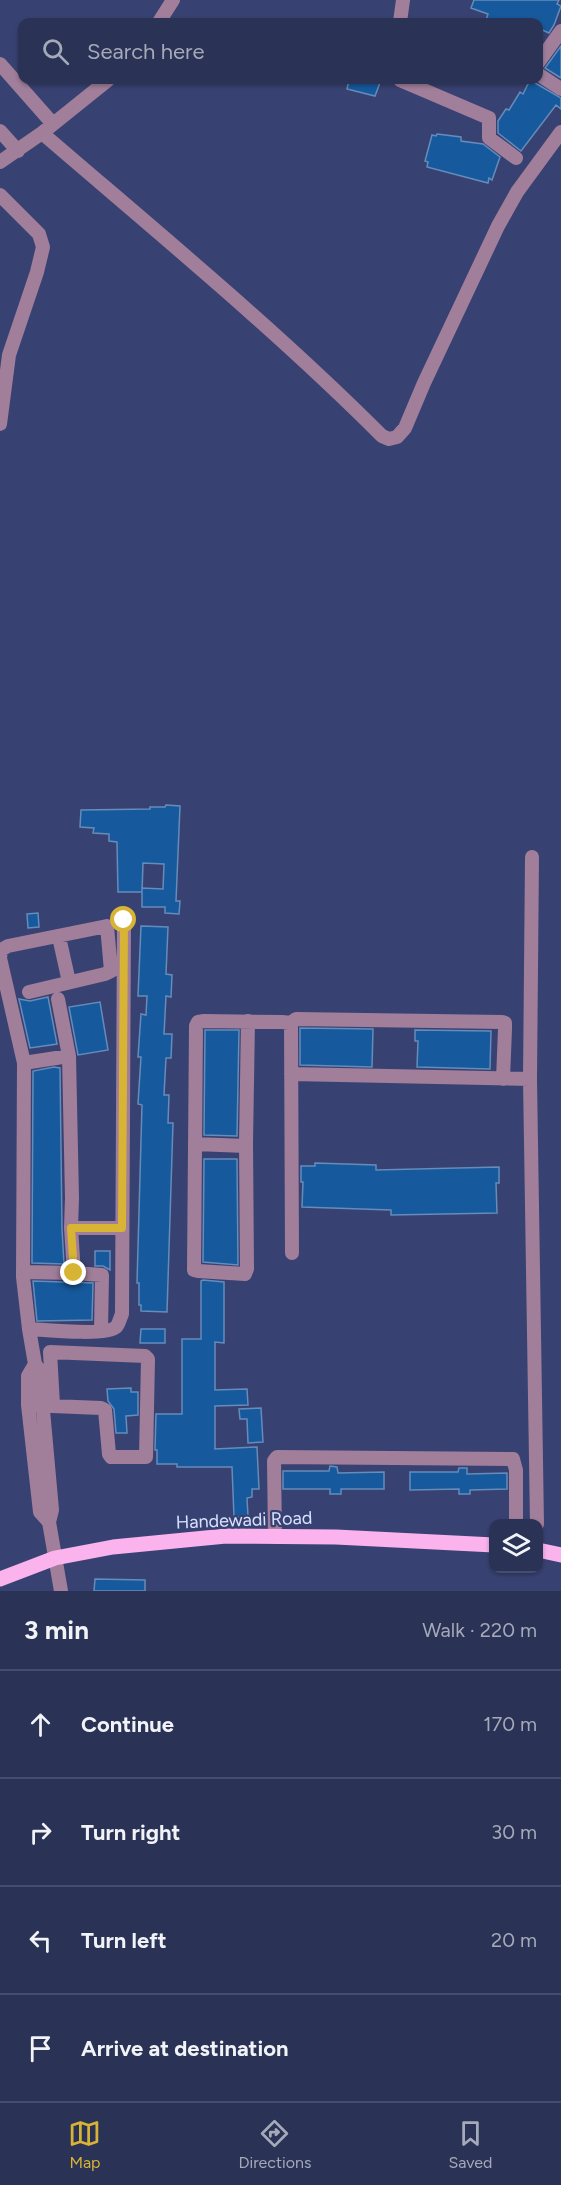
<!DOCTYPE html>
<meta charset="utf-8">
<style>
:root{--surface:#2a3256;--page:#323a5c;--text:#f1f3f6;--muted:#a5aab9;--line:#464d6c;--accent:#d7b434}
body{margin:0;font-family:Figtree,sans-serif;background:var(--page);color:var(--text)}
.controls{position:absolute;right:18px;bottom:18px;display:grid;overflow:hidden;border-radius:12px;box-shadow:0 2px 4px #0004}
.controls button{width:54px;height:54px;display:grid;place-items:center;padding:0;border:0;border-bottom:2px solid var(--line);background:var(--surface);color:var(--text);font:30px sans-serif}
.stop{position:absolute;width:18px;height:18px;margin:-14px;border:4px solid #d7b434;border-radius:50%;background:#fff}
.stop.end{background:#d7b434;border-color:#fff;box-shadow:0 2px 6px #0008}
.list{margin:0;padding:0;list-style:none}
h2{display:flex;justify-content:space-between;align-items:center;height:78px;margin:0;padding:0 24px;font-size:26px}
h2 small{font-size:20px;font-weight:400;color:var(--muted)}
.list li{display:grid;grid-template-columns:39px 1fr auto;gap:18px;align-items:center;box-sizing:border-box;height:108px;padding:0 24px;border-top:2px solid var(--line)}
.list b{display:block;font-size:22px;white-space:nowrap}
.list em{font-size:20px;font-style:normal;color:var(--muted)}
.icon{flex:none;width:33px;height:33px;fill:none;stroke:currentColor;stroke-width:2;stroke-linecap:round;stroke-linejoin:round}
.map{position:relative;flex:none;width:561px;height:1591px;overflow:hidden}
.search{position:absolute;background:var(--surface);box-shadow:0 2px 4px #0004;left:18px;right:18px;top:18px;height:66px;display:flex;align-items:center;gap:15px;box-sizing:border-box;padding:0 21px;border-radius:12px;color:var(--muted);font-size:22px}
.sheet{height:510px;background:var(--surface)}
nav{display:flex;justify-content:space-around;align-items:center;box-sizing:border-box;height:84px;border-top:2px solid var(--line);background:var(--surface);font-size:16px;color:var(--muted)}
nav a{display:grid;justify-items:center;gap:3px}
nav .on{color:var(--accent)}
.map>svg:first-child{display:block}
.building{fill:#16599d;stroke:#658cba;stroke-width:1.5}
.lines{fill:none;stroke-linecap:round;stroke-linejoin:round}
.minor{stroke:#a17e9a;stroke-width:14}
.major{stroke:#fab3ec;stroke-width:15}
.route{stroke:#d7b434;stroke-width:8}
.labels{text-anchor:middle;stroke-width:4.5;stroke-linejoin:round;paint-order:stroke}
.street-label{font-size:18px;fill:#d9e1fe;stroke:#384272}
</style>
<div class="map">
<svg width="561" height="1591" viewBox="0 0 561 1591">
<rect width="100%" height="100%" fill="#384272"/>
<!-- building -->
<path class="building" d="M474 0H559L557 4 561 6 554 25 549 33 538 28V22H495L486 20 488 14 471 8Z
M561 46V78L545 68Z
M349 80H381L375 96 347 89Z
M530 80 561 98V109L556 105 521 151 498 133V121L506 109 509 110 520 92 523 94Z
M437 134 461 137V141L483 144 500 157 492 180 489 178 488 183 427 167 428 162 425 161 432 135 436 136Z
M166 805 180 806 176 901H180L179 914 165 913V907H142V888L163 889 164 864 143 863 142 892H118L117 842 109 841V834L93 833 94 828 80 827 81 810 150 809V807H165Z
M38 913 39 927 28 928 27 914Z
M141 926 168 927 166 974 172 975 171 997 166 996 164 1034H172L171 1058H166L164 1095H169L168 1123H173L167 1312 141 1311V1305H139V1283H137L142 1105 138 1104 141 1057H138L141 1014 146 1015 147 996H138Z
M48 997 57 1044 30 1048 19 999 30 1001Z
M100 1002 108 1050 78 1055 69 1007Z
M300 1028 373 1029 372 1067 300 1065Z
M205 1030H239L237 1136 204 1135Z
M415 1030 491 1031 490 1069 417 1067 418 1041H415Z
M54 1067 60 1068 62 1229 64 1264 32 1263 33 1071Z
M204 1159H237L238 1265 203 1262Z
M315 1163 376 1165V1170L499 1167V1183H496L497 1213 391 1215V1210L302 1207 303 1182H301V1166H315Z
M95 1251H110V1270L103 1266H95Z
M203 1280 224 1282V1343L215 1342V1390L247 1389 248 1405 215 1406V1449L257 1447 259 1489H252V1497L247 1498 248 1516 234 1517 232 1467H177V1464H157V1450H155L156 1414H182V1339H201V1281Z
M33 1281 93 1283 92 1320 37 1321Z
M141 1329H165V1343H140Z
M131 1388V1392H138V1415L126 1416 127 1433H116L114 1409 108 1401 107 1389Z
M261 1408 263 1442 248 1443 247 1419H240L239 1409Z
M330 1466 337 1467 338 1473 384 1472V1489H341V1494H330V1489H283V1471H329Z
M459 1468H467V1474L507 1473V1489L470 1490V1494H459V1489L410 1490V1472H458Z
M95 1579 145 1580V1591H94Z"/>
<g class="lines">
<!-- minor -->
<path class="minor" d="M159 22 173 0
M400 22 403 0
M538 63 561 31
M0 64 53 124
M538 74 561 89
M400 80 489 118V138L516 158
M0 131 18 151
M42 133C157 232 275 329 382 436L389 439 397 437 405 428 424 383 498 226 517 192 561 132
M0 162 42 133 108 80
M0 195 39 234 43 247 37 272 9 355 0 424
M532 857 530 1079 537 1524
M59 937 69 982
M29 992 105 974 111 971 107 926 8 946 1 950 0 958 24 1063 23 1277 29 1329
M248 1021 246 1143 247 1269 245 1274 198 1271 194 1270 196 1026 198 1022 204 1021 282 1022 291 1023 292 1253
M291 1023 296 1019 502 1022 505 1023V1029L503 1079
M69 1056 72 1198 71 1228H122
M24 1063 69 1056 58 999
M291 1074 530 1079
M195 1144 246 1146
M23 1272 74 1273 71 1228
M74 1273 102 1275 101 1331
M35 1364 28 1376V1405L40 1512 49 1522
M28 1405 101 1408 105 1410 109 1454 111 1457H146L148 1359 145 1356 50 1352 53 1405
M275 1537 274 1461 277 1457 513 1459 516 1470V1524
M61 1591 49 1522 52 1510 40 1377 39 1370 35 1364 29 1329C45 1330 107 1336 116 1327 119 1324 120 1318 122 1314L124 920"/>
<!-- major -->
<path class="major" d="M538 1550 561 1555
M0 1579 55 1558 113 1547 226 1536 336 1537 494 1545"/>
</g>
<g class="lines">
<!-- route -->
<path class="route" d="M74 1273 71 1228H122L124 920"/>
</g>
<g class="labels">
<!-- street labels -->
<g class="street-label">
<text transform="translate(244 1520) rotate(-2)" y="6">Handewadi Road</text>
</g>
</g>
</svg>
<div class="controls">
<button><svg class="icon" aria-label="layers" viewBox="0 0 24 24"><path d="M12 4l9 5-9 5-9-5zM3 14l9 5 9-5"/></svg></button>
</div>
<div class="stop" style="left:124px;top:920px"></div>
<div class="stop end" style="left:74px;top:1273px"></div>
<div class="search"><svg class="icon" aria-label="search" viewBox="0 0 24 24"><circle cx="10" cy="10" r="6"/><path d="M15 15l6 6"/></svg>Search here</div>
</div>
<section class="sheet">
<h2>3 min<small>Walk · 220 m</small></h2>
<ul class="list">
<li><svg class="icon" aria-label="ahead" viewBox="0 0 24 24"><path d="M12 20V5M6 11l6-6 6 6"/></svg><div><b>Continue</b></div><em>170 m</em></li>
<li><svg class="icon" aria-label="right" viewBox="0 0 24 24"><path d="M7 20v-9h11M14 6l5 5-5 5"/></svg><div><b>Turn right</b></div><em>30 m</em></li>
<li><svg class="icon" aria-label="left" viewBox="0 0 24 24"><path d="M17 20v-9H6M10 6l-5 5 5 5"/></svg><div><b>Turn left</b></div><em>20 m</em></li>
<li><svg class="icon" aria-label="arrive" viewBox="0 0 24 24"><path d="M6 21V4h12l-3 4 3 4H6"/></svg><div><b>Arrive at destination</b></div></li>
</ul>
</section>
<nav>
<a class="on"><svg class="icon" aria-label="map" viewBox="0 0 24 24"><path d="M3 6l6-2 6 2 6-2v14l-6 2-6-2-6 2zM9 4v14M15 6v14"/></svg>Map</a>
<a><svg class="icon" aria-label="directions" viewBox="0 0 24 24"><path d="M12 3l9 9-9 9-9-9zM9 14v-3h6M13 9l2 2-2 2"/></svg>Directions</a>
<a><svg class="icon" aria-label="saved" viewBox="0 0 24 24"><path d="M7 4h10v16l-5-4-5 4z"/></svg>Saved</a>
</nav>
